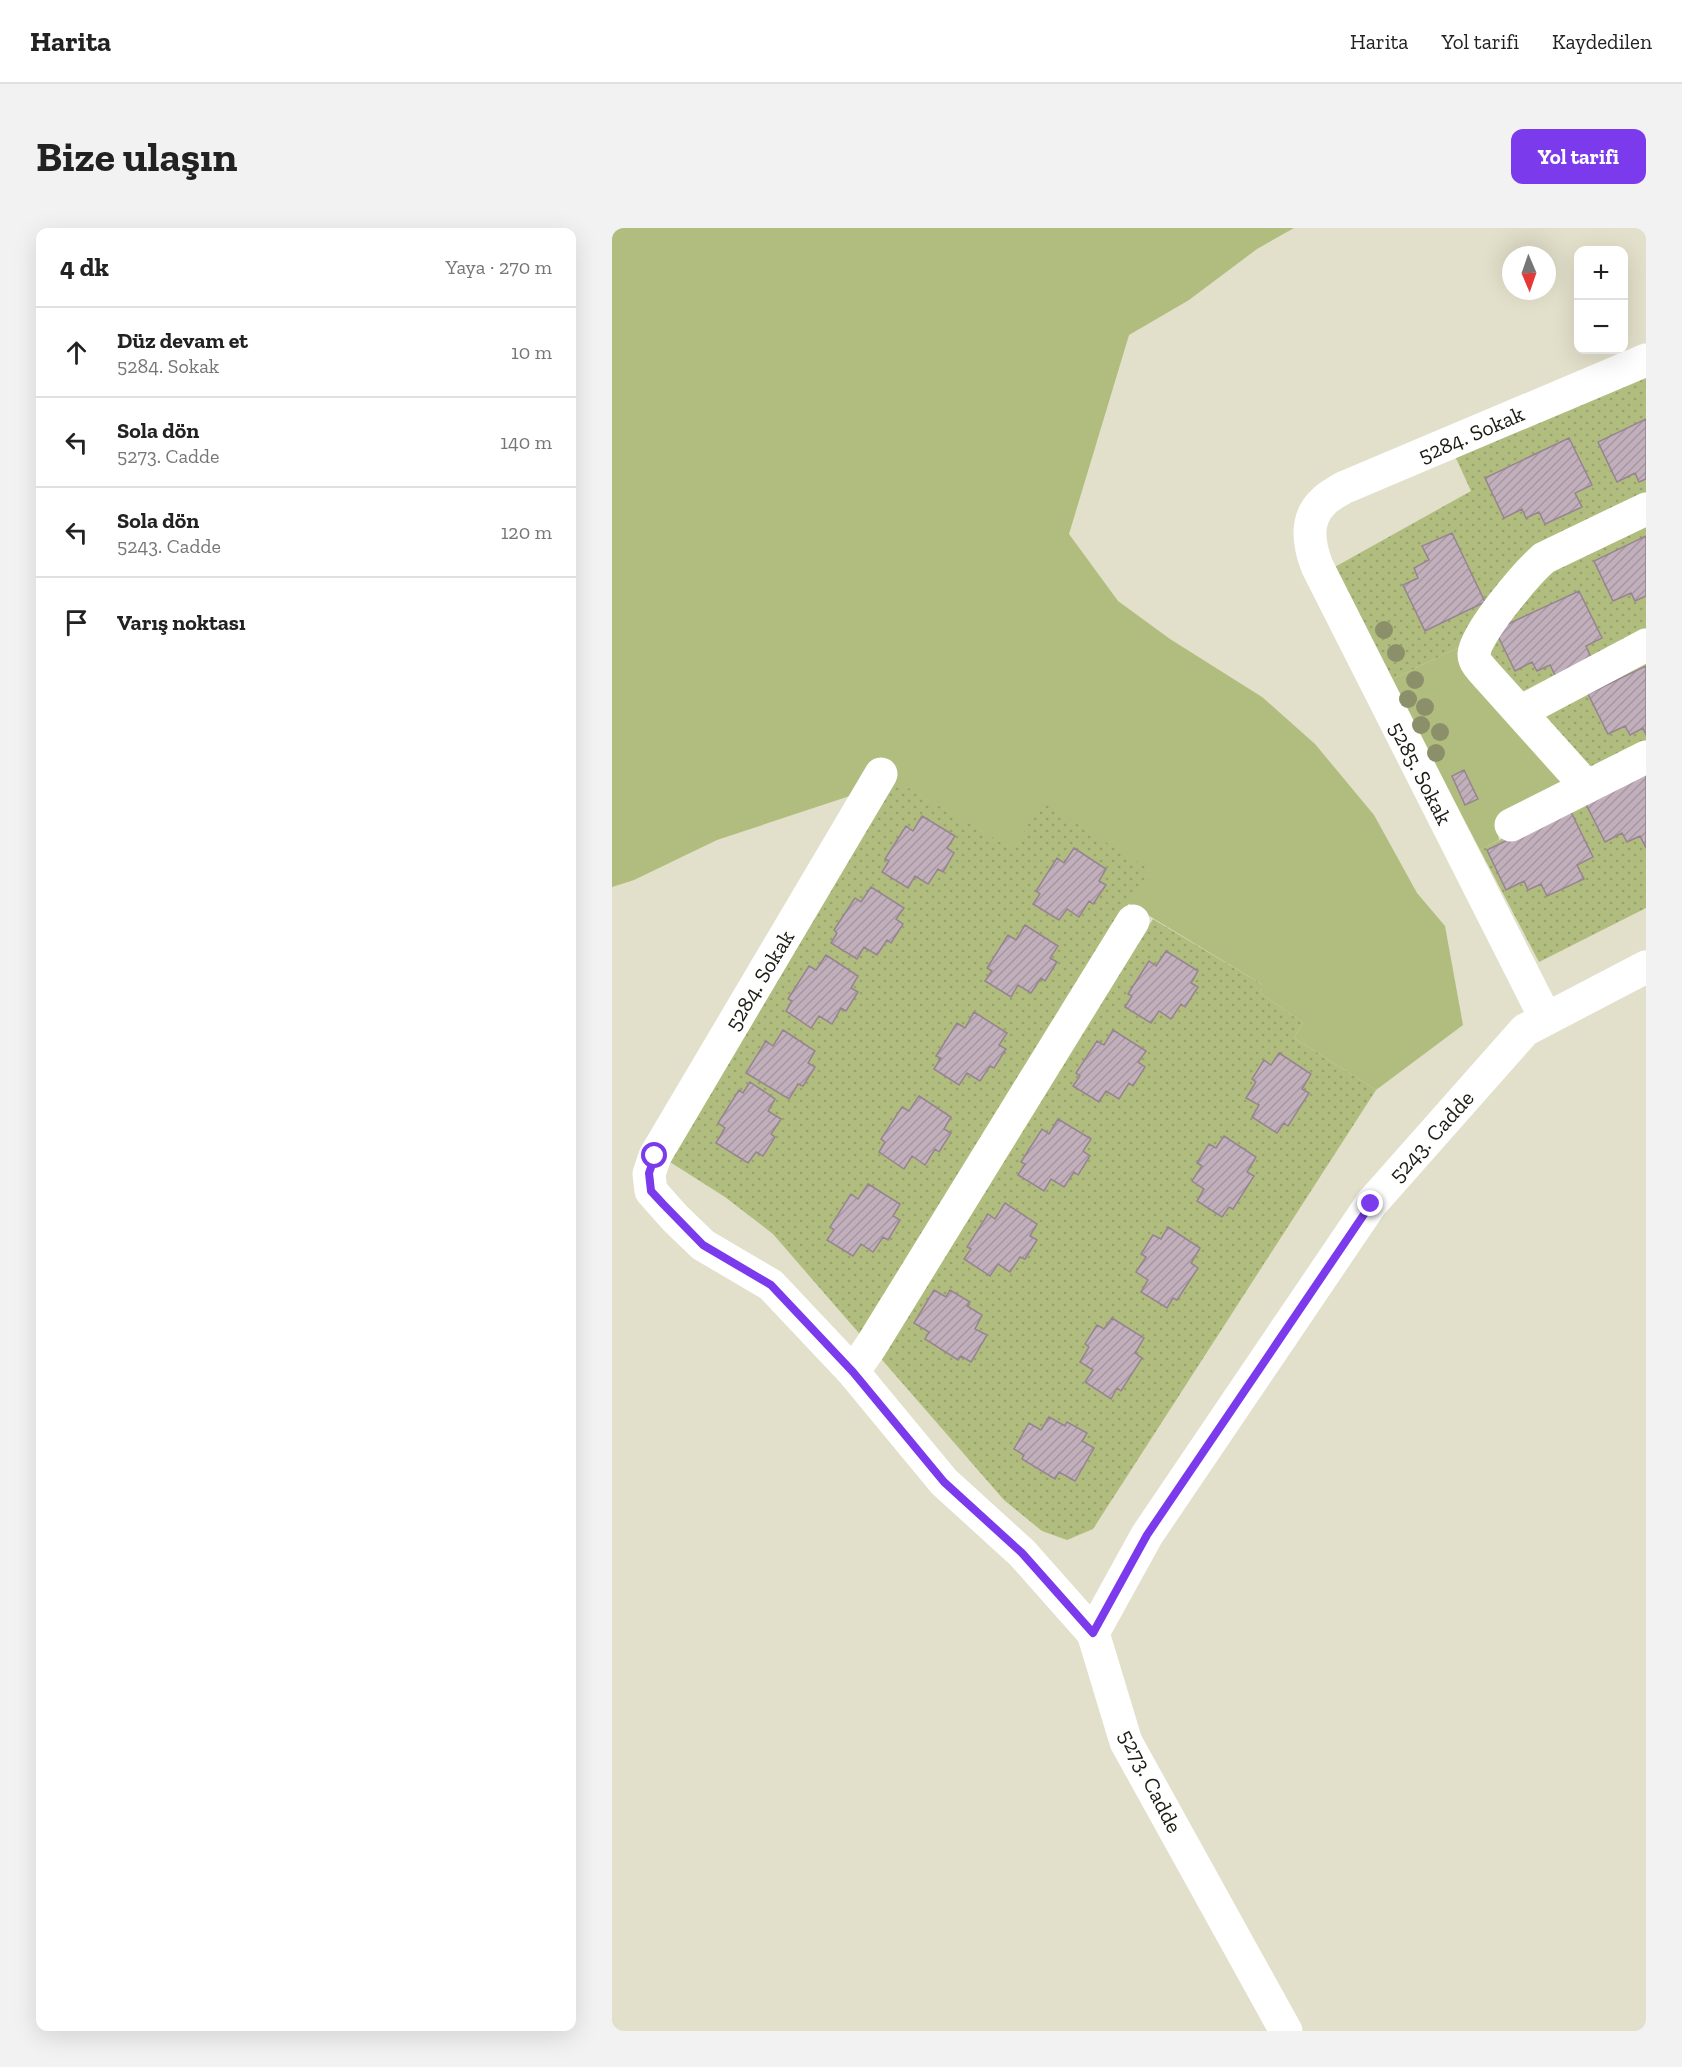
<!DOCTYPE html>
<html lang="tr">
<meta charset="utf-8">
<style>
:root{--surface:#fff;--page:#f2f2f2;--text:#222;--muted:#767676;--line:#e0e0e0;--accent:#7c3aed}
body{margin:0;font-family:"Zilla Slab",serif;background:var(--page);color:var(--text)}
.controls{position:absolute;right:18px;top:18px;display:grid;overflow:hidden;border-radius:12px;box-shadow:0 6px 24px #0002}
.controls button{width:54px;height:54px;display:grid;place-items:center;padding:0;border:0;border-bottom:2px solid var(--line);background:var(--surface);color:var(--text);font:30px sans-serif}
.compass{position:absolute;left:890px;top:18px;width:54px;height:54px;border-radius:50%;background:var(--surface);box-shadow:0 6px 24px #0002;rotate:178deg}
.stop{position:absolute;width:18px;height:18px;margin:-14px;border:4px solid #7c3aed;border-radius:50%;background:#fff}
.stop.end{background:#7c3aed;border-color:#fff;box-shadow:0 2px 6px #0008}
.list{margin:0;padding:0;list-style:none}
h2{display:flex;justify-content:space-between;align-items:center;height:78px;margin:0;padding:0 24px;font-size:26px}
h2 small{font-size:20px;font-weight:400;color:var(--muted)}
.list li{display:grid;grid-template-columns:39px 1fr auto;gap:18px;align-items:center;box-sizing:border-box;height:90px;padding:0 24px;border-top:2px solid var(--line)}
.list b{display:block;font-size:22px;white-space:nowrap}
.list p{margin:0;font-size:20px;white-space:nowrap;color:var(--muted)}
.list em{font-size:20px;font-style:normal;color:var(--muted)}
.icon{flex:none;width:33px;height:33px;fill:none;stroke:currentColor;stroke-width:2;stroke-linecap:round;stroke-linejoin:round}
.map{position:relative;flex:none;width:1034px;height:1803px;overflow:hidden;border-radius:12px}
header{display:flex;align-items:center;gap:36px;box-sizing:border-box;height:84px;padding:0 30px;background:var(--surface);border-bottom:2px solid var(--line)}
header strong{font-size:28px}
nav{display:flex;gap:33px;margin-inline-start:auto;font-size:21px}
.intro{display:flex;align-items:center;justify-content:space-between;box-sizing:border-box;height:144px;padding:0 36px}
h1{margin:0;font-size:42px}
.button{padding:15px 27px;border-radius:12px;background:var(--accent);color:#fff;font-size:21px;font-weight:700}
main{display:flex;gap:36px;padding:0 36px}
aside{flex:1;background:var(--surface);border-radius:12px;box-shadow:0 6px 24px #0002}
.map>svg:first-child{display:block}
.grass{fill:#b0bd7e}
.garden{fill:url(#garden-dots)}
.building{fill:url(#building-hatch);stroke:#968490;stroke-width:1.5}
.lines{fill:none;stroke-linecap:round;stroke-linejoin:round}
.minor{stroke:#fff;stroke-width:33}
.tree{fill:#8c906a}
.route{stroke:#7c3aed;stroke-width:8}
.labels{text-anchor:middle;stroke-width:4.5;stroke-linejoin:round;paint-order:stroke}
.street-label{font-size:22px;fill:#1b1a13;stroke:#fff}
</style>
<header>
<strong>Harita</strong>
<nav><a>Harita</a><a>Yol tarifi</a><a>Kaydedilen</a></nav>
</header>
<div class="intro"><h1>Bize ulaşın</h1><a class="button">Yol tarifi</a></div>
<main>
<aside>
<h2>4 dk<small>Yaya · 270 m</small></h2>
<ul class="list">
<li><svg class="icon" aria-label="ahead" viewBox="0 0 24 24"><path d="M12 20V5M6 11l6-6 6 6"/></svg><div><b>Düz devam et</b><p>5284. Sokak</p></div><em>10 m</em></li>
<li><svg class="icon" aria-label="left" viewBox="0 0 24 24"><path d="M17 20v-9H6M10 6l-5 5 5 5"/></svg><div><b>Sola dön</b><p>5273. Cadde</p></div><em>140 m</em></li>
<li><svg class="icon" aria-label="left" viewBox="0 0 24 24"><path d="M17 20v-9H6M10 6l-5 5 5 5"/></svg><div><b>Sola dön</b><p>5243. Cadde</p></div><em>120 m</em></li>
<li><svg class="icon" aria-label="arrive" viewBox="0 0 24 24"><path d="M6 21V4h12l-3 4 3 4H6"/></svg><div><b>Varış noktası</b></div></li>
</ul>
</aside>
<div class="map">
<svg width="1034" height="1803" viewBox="0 0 1034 1803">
<defs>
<pattern id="garden-dots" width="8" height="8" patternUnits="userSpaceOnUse" patternTransform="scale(1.5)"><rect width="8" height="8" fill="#b0bd7e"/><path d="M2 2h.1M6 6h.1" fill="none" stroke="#97a26c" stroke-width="1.8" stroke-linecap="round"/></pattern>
<pattern id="building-hatch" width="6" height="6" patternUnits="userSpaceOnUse" patternTransform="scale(1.5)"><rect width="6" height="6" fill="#c2afbc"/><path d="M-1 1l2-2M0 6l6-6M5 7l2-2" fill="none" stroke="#a696a1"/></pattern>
</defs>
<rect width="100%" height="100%" fill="#e2dfca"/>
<!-- grass -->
<path class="grass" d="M0 0H682L645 21 577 72 517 107 457 306 506 373 558 411 650 469 703 516 762 587 805 665 833 698 851 797 764 862 682 810 691 795 648 765 651 757 516 675 538 642 402 622 283 553 105 612 22 652 0 659Z
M854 416 954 554 884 595 887 612 868 622 779 452Z"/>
<!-- garden -->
<path class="garden" d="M1034 147V272L928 324 854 416 779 452 721 340 859 263 843 228Z
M1034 291V408L904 476 870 421 915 357Z
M1034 426V520L977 549 932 489Z
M1034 538V680L927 734 868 622Z
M284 553 401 621 430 574 538 642 481 732 252 1111 161 1006 113 969 58 934Z
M541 691 651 757 648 765 691 795 682 810 764 862 481 1301 455 1312 430 1303 392 1272 265 1126Z"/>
<!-- building -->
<path class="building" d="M1034 191V251L1027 254 1023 245 1005 254 986 214Z
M957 210 980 257 963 265 970 279 933 296 927 284 914 290 910 281 892 290 873 250Z
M840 305 873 374 813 403 791 357 806 350 802 340 817 332 810 318Z
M1034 308V368L1023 373 1019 365 1001 373 982 333Z
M967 363 990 410 974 418 980 432 944 449 938 437 925 443 920 434 903 443 883 402Z
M1034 438V507L1031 500 1018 507 1013 498 996 506 976 466Z
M852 542 866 571 853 577 840 548Z
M1034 545V620L1028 608 1015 614 1010 605 993 614 973 574Z
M958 582 981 629 965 637 972 651 935 668 929 656 916 662 912 653 894 662 875 622Z
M310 588 343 608 335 620 342 625 331 644 326 641 316 656 303 648 296 660 270 644 277 633 273 631 294 598 301 603Z
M462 620 494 641 487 653 494 657 481 676 477 673 467 689 455 681 447 692 421 676 428 666 424 663 445 630 452 635Z
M259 659 292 680 284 691 291 696 279 715 275 712 265 727 252 719 245 731 219 715 225 705 222 702 243 670 249 674Z
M413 697 446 718 438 730 445 734 433 753 429 750 419 765 406 757 399 769 373 753 380 743 375 740 396 707 404 712Z
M554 723 586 743 579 755 586 759 573 779 569 776 559 791 547 783 539 795 513 779 520 768 516 766 537 733 544 738Z
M214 727 246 748 239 760 246 764 234 783 229 780 220 796 207 788 199 800 174 783 180 773 176 771 197 738 204 742Z
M362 784 395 805 387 817 394 821 382 840 378 838 368 853 355 845 347 857 322 841 329 830 324 828 345 795 353 800Z
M171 802 203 823 196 835 203 839 191 858 186 856 177 871 134 845 154 813 161 818Z
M501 802 534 823 526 834 533 839 521 858 517 855 507 871 494 863 487 874 461 858 468 848 464 845 485 813 492 817Z
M667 825 699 846 690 861 697 865 676 898 672 895 665 905 640 889 647 877 634 870 644 854 640 851 652 832 659 837Z
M138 854 163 871 156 883 169 891 159 906 163 909 151 928 144 924 136 935 104 915 113 900 106 895 127 862 131 865Z
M307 868 339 889 332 901 339 905 327 924 323 921 313 937 300 928 292 941 267 924 273 914 269 911 290 879 297 883Z
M446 891 479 911 471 923 478 928 466 947 462 944 452 959 439 951 432 963 406 947 413 936 409 934 430 901 437 906Z
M612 908 644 929 635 944 642 948 621 981 617 979 610 989 585 973 592 961 580 953 590 938 585 935 597 916 604 920Z
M256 956 288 976 281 988 288 992 276 1012 271 1009 261 1024 249 1016 241 1028 215 1012 222 1002 218 999 239 966 246 971Z
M393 975 425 996 418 1008 425 1012 413 1031 408 1029 398 1044 386 1036 378 1048 352 1031 359 1021 355 1019 376 986 383 991Z
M556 999 588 1020 579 1035 586 1040 565 1072 561 1070 555 1080 529 1064 536 1052 524 1044 534 1029 529 1026 541 1007 549 1011Z
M322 1062 334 1069 338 1062 358 1074 355 1078 370 1087 363 1101 375 1107 359 1134 349 1128 346 1132 313 1111 317 1104 302 1095Z
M500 1090 532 1110 523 1125 530 1130 509 1163 505 1160 499 1171 473 1154 481 1142 468 1134 477 1119 473 1116 485 1097 492 1101Z
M437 1189 453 1198 455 1194 475 1205 470 1213 482 1220 463 1253 447 1244 443 1251 410 1231 412 1227 402 1221 417 1195 429 1202Z"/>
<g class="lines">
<!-- minor -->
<path class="minor" d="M908 484 1034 417
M269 546 43 928 37 946 39 963 63 990 91 1017 159 1057 241 1144 332 1254 410 1325 481 1405 514 1514 674 1803
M975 559 870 442C866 437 862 433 862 426 864 404 915 345 932 330L1034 281
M899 597 1034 529
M934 791 705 338C697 317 692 292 711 274 716 268 725 264 731 260L1034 132
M241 1144 259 1118 521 693
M481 1405 535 1307 759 976 913 802 1034 739"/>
</g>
<!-- trees -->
<g class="tree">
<circle cx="772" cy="402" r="9"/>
<circle cx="784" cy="425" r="9"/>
<circle cx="803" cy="452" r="9"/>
<circle cx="796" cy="471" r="9"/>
<circle cx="813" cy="479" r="9"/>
<circle cx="809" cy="497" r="9"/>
<circle cx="828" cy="504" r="9"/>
<circle cx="824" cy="525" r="9"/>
</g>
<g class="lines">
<!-- route -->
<path class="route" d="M43 928 37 945 39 963 51 976 91 1017 159 1057 241 1144 332 1254 410 1325 481 1405 535 1307 759 976"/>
</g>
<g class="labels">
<!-- street labels -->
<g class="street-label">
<text transform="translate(859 206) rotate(-23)" y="8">5284. Sokak</text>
<text transform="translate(809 545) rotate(63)" y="8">5285. Sokak</text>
<text transform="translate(147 752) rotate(-59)" y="8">5284. Sokak</text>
<text transform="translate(819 908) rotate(-48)" y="8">5243. Cadde</text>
<text transform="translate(539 1553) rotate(63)" y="8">5273. Cadde</text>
</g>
</g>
</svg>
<div class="controls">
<button>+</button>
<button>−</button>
</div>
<svg class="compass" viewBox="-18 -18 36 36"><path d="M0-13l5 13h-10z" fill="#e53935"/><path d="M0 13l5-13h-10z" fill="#767676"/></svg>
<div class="stop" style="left:43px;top:928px"></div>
<div class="stop end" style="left:759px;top:976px"></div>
</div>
</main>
